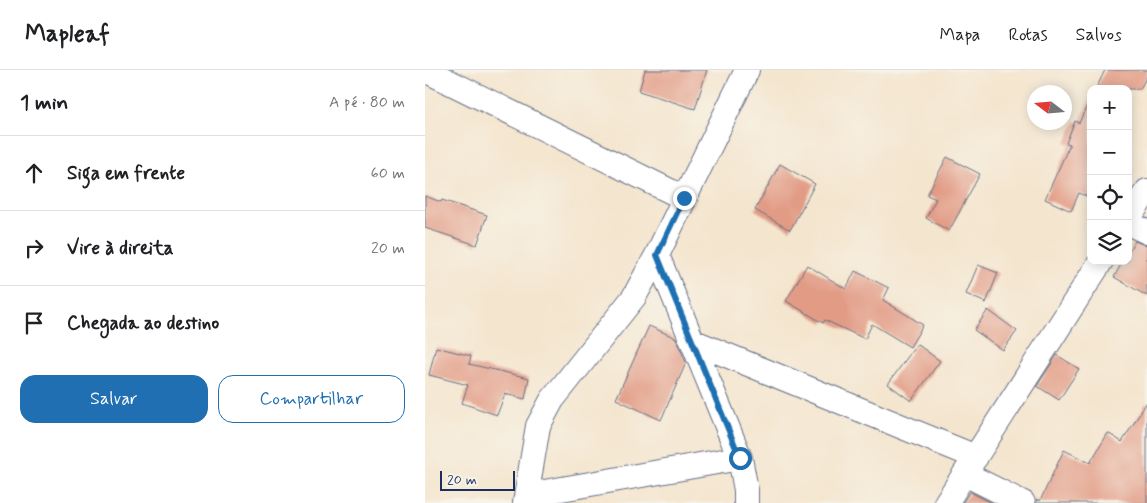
<!DOCTYPE html>
<html lang="pt">
<meta charset="utf-8">
<style>
:root{--surface:#fff;--page:#f2f2f2;--text:#202124;--muted:#757577;--line:#e0e0e0;--accent:#1f6fb2}
body{margin:0;font-family:Mynerve,sans-serif;background:var(--page);color:var(--text)}
.controls{position:absolute;right:15px;top:15px;display:grid;overflow:hidden;border-radius:10px;box-shadow:0 2px 12px #0003}
.controls button{width:45px;height:45px;display:grid;place-items:center;padding:0;border:0;border-bottom:1px solid var(--line);background:var(--surface);color:var(--text);font:25px sans-serif}
.compass{position:absolute;left:602px;top:15px;width:45px;height:45px;border-radius:50%;background:var(--surface);box-shadow:0 2px 12px #0003;rotate:286deg}
.scale{position:absolute;left:15px;bottom:12px;width:75px;box-sizing:border-box;padding-left:5px;border:2px solid #1b2f5e;border-top:0;font-size:14px;line-height:18px;white-space:nowrap;color:#1b2f5e;-webkit-text-stroke:4px #f7f3e8;paint-order:stroke}
.stop{position:absolute;width:15px;height:15px;margin:-11px;border:4px solid #1f6fb2;border-radius:50%;background:#fff}
.stop.end{background:#1f6fb2;border-color:#fff;box-shadow:0 1px 5px #0008}
.list{margin:0;padding:0;list-style:none}
h2{display:flex;justify-content:space-between;align-items:center;height:65px;margin:0;padding:0 20px;font-size:21px}
h2 small{font-size:16px;font-weight:400;color:var(--muted)}
.list li{display:grid;grid-template-columns:32px 1fr auto;gap:15px;align-items:center;box-sizing:border-box;height:75px;padding:0 20px;border-top:1px solid var(--line)}
.list b{display:block;font-size:19px;white-space:nowrap}
.list em{font-size:16px;font-style:normal;color:var(--muted)}
.actions{display:flex;gap:10px;padding:15px 20px}
.actions a{flex:1;padding:11px 0;border:1px solid var(--accent);border-radius:15px;text-align:center;font-size:18px;color:var(--accent)}
.actions .main{background:var(--accent);color:#fff}
.icon{flex:none;width:28px;height:28px;fill:none;stroke:currentColor;stroke-width:2;stroke-linecap:round;stroke-linejoin:round}
.map{position:relative;flex:none;width:722px;height:433px;overflow:hidden}
header{display:flex;align-items:center;gap:30px;box-sizing:border-box;height:70px;padding:0 25px;background:var(--surface);border-bottom:1px solid var(--line)}
header strong{font-size:24px}
nav{display:flex;gap:28px;margin-inline-start:auto;font-size:18px}
main{display:flex}
aside{flex:1;background:var(--surface)}
.map>svg:first-child{display:block}
.building{fill:#e29c86}
.lines{fill:none;stroke-linecap:round;stroke-linejoin:round}
.minor-casing{stroke:#676f85;stroke-width:26}
.minor{stroke:#fff;stroke-width:24}
.route{stroke:#1f6fb2;stroke-width:6}
</style>
<header>
<strong>Mapleaf</strong>
<nav><a>Mapa</a><a>Rotas</a><a>Salvos</a></nav>
</header>
<main>
<aside>
<h2>1 min<small>A pé · 80 m</small></h2>
<ul class="list">
<li><svg class="icon" aria-label="ahead" viewBox="0 0 24 24"><path d="M12 20V5M6 11l6-6 6 6"/></svg><div><b>Siga em frente</b></div><em>60 m</em></li>
<li><svg class="icon" aria-label="right" viewBox="0 0 24 24"><path d="M7 20v-9h11M14 6l5 5-5 5"/></svg><div><b>Vire à direita</b></div><em>20 m</em></li>
<li><svg class="icon" aria-label="arrive" viewBox="0 0 24 24"><path d="M6 21V4h12l-3 4 3 4H6"/></svg><div><b>Chegada ao destino</b></div></li>
</ul>
<div class="actions"><a class="main">Salvar</a><a>Compartilhar</a></div>
</aside>
<div class="map">
<svg width="722" height="433" viewBox="0 0 722 433">
<rect width="100%" height="100%" fill="#f7f3e8"/>
<filter id="ink" filterUnits="userSpaceOnUse"><feTurbulence type="fractalNoise" baseFrequency=".02" numOctaves="2"/><feDisplacementMap in="SourceGraphic" scale="10" xChannelSelector="R" yChannelSelector="G"/><feConvolveMatrix kernelMatrix="1 2 1 2 8 2 1 2 1" color-interpolation-filters="sRGB"/></filter>
<filter id="wash" filterUnits="userSpaceOnUse"><feTurbulence type="fractalNoise" baseFrequency=".0096" numOctaves="4" result="noise"/><feDisplacementMap in="SourceGraphic" scale="20" xChannelSelector="R" yChannelSelector="G"/><feGaussianBlur stdDeviation="1.12" result="paint"/><feColorMatrix in="noise" values="0 0 0 0 0 0 0 0 0 0 0 0 0 0 0 0 0 1.4 0 .05"/><feComposite in="paint" operator="in"/></filter>
<g filter="url(#wash)">
<rect width="100%" height="100%" fill="#f4e5ce"/>
<g id="blocks">
<!-- building -->
<path class="building" d="M220 0H282L270 39 214 21Z
M680 0H722V6L715 19H671Z
M666 27V128L654 123 646 141 620 129 645 74 641 73 650 51 654 53Z
M522 87 555 104 524 161 501 148 511 129 502 125Z
M355 94 390 114 365 160 330 140Z
M0 126 16 132 17 130 62 145 52 175 0 158Z
M710 171 722 176V226L689 207 698 191H703V182Z
M382 195 421 219 430 201 464 218 458 230 498 255 485 277 447 254 440 269 400 250 398 253 361 231Z
M553 195 573 203 561 233 541 224Z
M563 240 592 261 578 280 549 260Z
M224 256 251 268 261 293 236 350 191 329Z
M492 274 515 291 486 331 463 314Z
M11 277 46 286 44 294 104 308 100 329 80 324 72 345 37 333 43 315 4 305Z
M632 285 654 299 634 330 612 316Z
M722 332V433H612L611 429 615 431 639 380 665 393 683 363 697 372Z
M545 422 567 433H537Z"/>
</g>
</g>
<g filter="url(#ink)">
<use href="#blocks" fill-opacity="0" stroke="#676f85" stroke-width="1"/>
<g class="lines">
<defs>
<path id="minor" d="M0 0 259 128
M703 149 722 121
M703 153 722 162
M232 185 315 388 321 420V433
M267 271 551 387
M540 404 598 433
M102 425 315 388
M100 433 113 356 127 330 209 227 232 185 322 0
M521 433 676 191"/>
</defs>
<!-- minor casing -->
<use href="#minor" class="minor-casing"/>
<!-- minor -->
<use href="#minor" class="minor"/>
</g>
</g>
<g class="lines" filter="url(#ink)">
<!-- route -->
<path class="route" d="M259 128 232 185 315 388"/>
</g>
</svg>
<div class="controls">
<button>+</button>
<button>−</button>
<button><svg class="icon" aria-label="locate" viewBox="0 0 24 24"><circle cx="12" cy="12" r="6"/><path d="M12 2v4M12 18v4M2 12h4M18 12h4"/></svg></button>
<button><svg class="icon" aria-label="layers" viewBox="0 0 24 24"><path d="M12 4l9 5-9 5-9-5zM3 14l9 5 9-5"/></svg></button>
</div>
<svg class="compass" viewBox="-18 -18 36 36"><path d="M0-13l5 13h-10z" fill="#e53935"/><path d="M0 13l5-13h-10z" fill="#757577"/></svg>
<div class="scale">20 m</div>
<div class="stop" style="left:315px;top:388px"></div>
<div class="stop end" style="left:259px;top:128px"></div>
</div>
</main>
